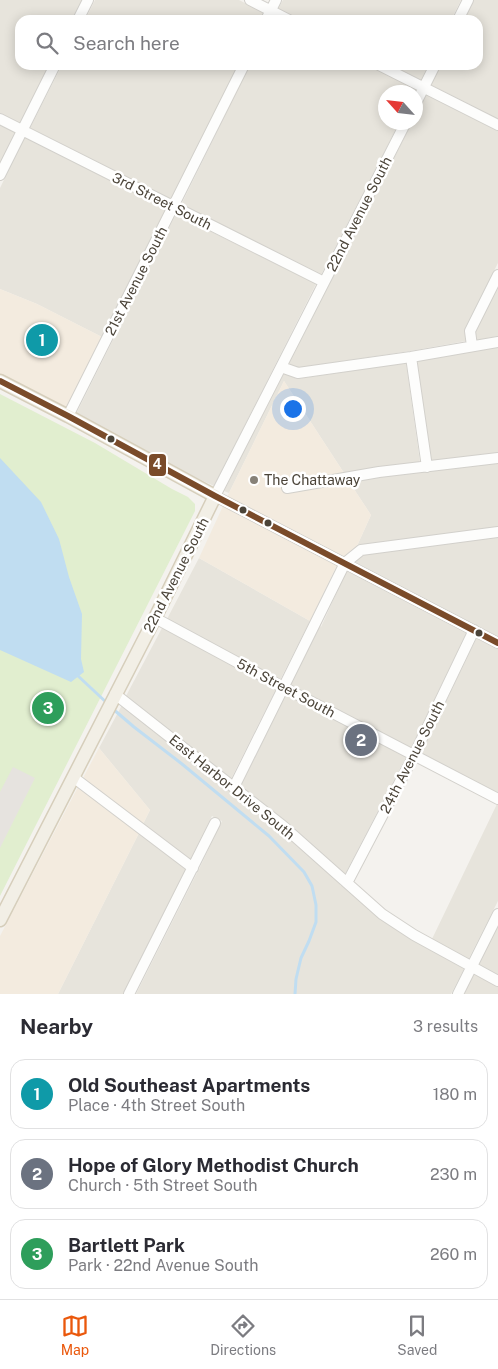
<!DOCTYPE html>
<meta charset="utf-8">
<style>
:root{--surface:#fff;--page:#f7f7f7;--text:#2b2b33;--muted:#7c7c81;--line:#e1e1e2;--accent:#ea580c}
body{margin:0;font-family:"Public Sans",sans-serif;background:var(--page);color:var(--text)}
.compass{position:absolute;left:378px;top:85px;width:45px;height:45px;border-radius:50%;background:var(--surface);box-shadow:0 2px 12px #0003;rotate:297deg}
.you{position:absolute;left:292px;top:408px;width:18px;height:18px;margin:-12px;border:4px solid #fff;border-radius:50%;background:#1a73e8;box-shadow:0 0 0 8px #1a73e833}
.badge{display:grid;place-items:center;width:32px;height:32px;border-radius:50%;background:var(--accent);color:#fff;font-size:16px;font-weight:700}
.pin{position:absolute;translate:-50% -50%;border:2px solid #fff;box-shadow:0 1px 5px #0006}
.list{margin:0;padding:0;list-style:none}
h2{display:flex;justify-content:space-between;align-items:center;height:65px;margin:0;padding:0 20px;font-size:21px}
h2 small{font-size:16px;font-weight:400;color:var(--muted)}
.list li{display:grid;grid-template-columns:32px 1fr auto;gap:15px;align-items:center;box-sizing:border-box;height:70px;margin:0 10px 10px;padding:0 10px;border:1px solid var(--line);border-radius:15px}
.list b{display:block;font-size:19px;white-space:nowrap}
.list p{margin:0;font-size:16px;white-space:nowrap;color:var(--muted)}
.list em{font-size:16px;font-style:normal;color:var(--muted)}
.icon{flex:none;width:28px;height:28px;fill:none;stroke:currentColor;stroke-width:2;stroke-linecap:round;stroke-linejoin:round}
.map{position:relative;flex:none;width:498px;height:994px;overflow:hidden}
.search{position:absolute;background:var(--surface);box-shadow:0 2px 12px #0003;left:15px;right:15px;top:15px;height:55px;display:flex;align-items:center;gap:12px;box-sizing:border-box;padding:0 18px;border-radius:15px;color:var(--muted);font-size:19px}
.sheet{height:305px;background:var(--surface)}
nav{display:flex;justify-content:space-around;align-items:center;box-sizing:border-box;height:70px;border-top:1px solid var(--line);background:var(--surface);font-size:14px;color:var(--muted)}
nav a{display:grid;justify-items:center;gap:2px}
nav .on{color:var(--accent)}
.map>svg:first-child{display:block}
.residential{fill:#e7e4dc}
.commercial{fill:#f3ebdf}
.green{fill:#e1eecf}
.parking{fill:#e6e3df}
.water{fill:#c0ddf1}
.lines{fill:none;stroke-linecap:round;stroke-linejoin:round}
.stream{stroke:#c0ddf1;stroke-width:3}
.minor-casing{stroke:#d2d0cb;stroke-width:12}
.major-casing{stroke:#d6cebb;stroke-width:15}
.minor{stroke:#fdfdfc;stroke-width:10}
.major{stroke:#f2efe6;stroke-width:12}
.bus-1-casing{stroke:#fff;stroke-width:10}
.bus-1{stroke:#7a4b2a;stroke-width:6}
.bus-dot{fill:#4b4439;stroke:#fff;stroke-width:2}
.poi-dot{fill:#868178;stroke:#fff;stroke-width:2}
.labels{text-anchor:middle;stroke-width:5;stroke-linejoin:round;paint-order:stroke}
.street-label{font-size:14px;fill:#4b4439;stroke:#fff}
.poi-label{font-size:14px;fill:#4b4439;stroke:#fff;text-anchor:start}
.line-badge{stroke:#fff;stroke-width:2}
.badge-label{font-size:14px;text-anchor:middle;font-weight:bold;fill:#fff}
</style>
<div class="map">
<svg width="498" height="994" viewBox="0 0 498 994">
<rect width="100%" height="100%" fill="#f4f2ee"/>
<!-- residential -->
<path class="residential" d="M0 0H82L72 20H20V65H49L20 123 0 113Z
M95 0H239L264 13 260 20H85Z
M283 0H461L451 20H301L278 9Z
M474 0H498V119L431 85 441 65H478V20H464Z
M62 65H238L171 200 30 128Z
M250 65H368L416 89 415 92H386V122L399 123 321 275 181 205Z
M391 65H428L421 80Z
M426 94 498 131V263L465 328 466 341 410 351 296 368 288 364 412 123 416 122V116Z
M0 125 15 132 0 163Z
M25 137 166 209 102 337 37 304 0 289V188Z
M176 214 316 284 214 486 163 462 76 414Z
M498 288V336L477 340 475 332Z
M498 347V453L431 461 417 361Z
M406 363 420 462 377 467 344 473 284 381 229 493 224 491 284 373 297 379Z
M498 463V527L357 546 371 515 350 483 380 477Z
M498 537V637L354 562 363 555Z
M199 558 310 621 280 680 167 619Z
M347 570 467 632 411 748 290 685 320 626 321 627Z
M162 628 276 689 231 779 126 696Z
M477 637 498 648V793L421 753Z
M286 694 406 757 345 874 286 822 241 786Z
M122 705 227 788V790L231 792 279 830 340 883V885L344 887 379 918 412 939 464 969 451 994H136L200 867 222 821 212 816 190 860 143 824 150 810 99 748Z
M497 804 498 805V901L468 960 432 939Z
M139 833 186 869 123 994H58Z
M498 926V975L478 965Z
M474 974 498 987V994H464Z"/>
<!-- commercial -->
<path class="commercial" d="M0 289 37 304 102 337 66 409 0 375Z
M284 381 344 473 305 480 308 490 350 483 371 515 357 546 343 557 227 497Z
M223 506 337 565 310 621 199 558Z
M99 748 150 810 143 824 83 778Z
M78 787 139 833 58 994H0V936Z"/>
<!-- green -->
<path class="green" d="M0 394 95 443 172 489 188 497 195 504V511L0 896Z"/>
<!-- parking -->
<path class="parking" d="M13 767 35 778 0 848V792Z"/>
<!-- water -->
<path class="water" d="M0 458 41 502 59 539 69 577 82 614 81 659 84 672 71 682 0 650Z"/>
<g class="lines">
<!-- stream -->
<path class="stream" d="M77 675 107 703
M113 709 134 727 182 764 269 836 304 872 312 886 316 905V922L309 941 301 958 296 979 295 994"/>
<defs>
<path id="minor" d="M250 0 289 20
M78 20 88 0
M266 20 276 0
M458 20 468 0
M379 65 498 125
M416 103 435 65
M0 119 324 282
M406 122 215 496 498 643
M0 175 55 65
M472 346 470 331 498 275
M411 357 427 467
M281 367 298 373 411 357 498 342
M68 416 244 65
M287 488 379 472 498 458
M155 618 283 687 498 799
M115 694 283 826 382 914 414 935 498 981
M73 777 193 868
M234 787 345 563 361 550 498 532
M347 883 414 755 474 630
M129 994 215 823
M458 994 498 914"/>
<path id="major" d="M0 381 68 416 215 496 155 618 0 920"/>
</defs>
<!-- minor casing -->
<use href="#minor" class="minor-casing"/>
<!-- major casing -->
<use href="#major" class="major-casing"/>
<!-- minor -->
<use href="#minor" class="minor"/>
<!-- major -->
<use href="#major" class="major"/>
<defs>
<path id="bus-1" d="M0 381 68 416 215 496 498 643"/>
</defs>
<!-- bus-1 casing -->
<use href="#bus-1" class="bus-1-casing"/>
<!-- bus-1 -->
<use href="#bus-1" class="bus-1"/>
</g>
<!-- markers -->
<g class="bus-dot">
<circle cx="111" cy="439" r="4.5"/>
<circle cx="243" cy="510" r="4.5"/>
<circle cx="268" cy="523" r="4.5"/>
<circle cx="479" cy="633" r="4.5"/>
</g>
<circle class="poi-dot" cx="254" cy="480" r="5"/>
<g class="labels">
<!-- street labels -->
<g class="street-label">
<text transform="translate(162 201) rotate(27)" y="5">3rd Street South</text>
<text transform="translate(359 214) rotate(-63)" y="5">22nd Avenue South</text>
<text transform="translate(136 281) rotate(-63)" y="5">21st Avenue South</text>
<text transform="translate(176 575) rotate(-63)" y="5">22nd Avenue South</text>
<text transform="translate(286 688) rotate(28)" y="5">5th Street South</text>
<text transform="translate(412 757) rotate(-63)" y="5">24th Avenue South</text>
<text transform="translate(232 787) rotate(39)" y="5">East Harbor Drive South</text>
</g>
<!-- poi labels -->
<g class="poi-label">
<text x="264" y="485">The Chattaway</text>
</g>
</g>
<rect class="line-badge" x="148" y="453" width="19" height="24" rx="5" fill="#7a4b2a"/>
<g class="badge-label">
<text x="157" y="469">4</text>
</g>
</svg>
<svg class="compass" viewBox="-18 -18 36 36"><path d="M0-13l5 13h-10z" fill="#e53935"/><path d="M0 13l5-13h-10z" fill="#7c7c81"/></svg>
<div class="you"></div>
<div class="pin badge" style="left:42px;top:340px;background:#0f9aa8">1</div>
<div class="pin badge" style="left:361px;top:740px;background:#6b7280">2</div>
<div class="pin badge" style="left:48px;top:708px;background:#2e9e5b">3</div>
<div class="search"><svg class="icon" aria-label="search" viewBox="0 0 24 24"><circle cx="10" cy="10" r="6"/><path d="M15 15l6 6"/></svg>Search here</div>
</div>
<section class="sheet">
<h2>Nearby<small>3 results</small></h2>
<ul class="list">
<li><span class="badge" style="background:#0f9aa8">1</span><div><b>Old Southeast Apartments</b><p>Place · 4th Street South</p></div><em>180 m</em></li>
<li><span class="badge" style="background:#6b7280">2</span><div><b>Hope of Glory Methodist Church</b><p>Church · 5th Street South</p></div><em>230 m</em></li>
<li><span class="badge" style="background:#2e9e5b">3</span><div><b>Bartlett Park</b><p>Park · 22nd Avenue South</p></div><em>260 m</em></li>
</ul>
</section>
<nav>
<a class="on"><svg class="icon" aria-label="map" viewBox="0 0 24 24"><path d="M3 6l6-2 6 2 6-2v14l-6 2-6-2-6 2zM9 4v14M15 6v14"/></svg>Map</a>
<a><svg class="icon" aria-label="directions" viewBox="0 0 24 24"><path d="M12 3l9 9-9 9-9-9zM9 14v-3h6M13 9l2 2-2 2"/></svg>Directions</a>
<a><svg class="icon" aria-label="saved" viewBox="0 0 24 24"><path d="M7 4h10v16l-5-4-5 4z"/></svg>Saved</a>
</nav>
